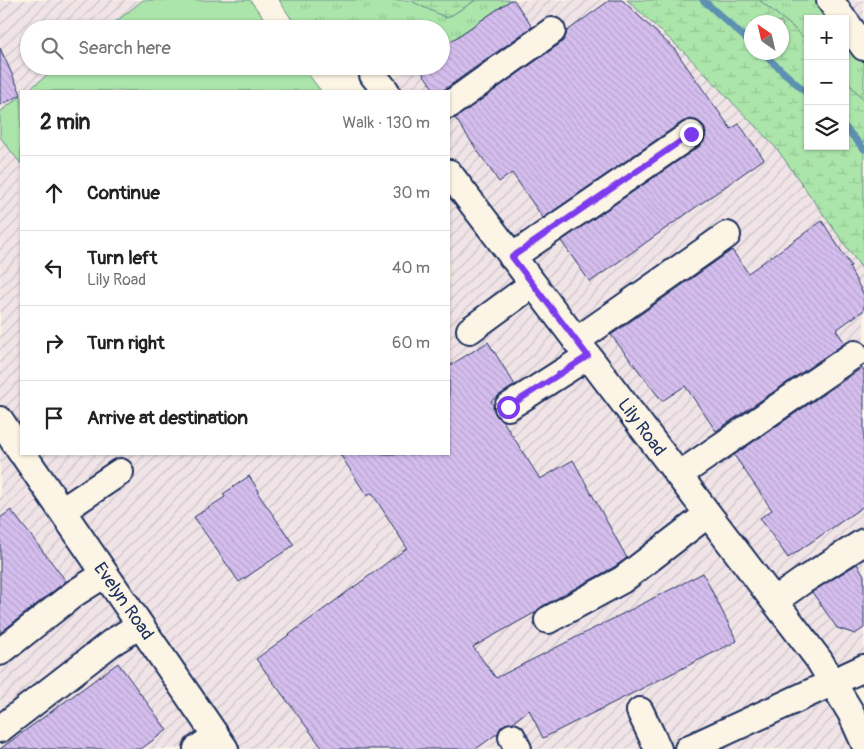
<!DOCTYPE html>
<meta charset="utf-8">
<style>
:root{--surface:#fff;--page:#f2f2f2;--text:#222;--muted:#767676;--line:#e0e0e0}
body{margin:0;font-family:Pangolin,sans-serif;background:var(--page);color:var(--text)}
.controls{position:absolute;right:15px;top:15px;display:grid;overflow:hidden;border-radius:0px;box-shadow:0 1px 4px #0004}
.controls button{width:45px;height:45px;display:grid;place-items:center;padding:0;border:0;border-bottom:1px solid var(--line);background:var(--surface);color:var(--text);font:25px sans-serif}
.compass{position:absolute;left:744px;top:15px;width:45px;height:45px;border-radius:50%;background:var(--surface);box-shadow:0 1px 4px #0004;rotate:326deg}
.stop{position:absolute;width:15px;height:15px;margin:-11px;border:4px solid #7c3aed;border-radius:50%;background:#fff}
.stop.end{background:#7c3aed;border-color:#fff;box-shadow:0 1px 5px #0008}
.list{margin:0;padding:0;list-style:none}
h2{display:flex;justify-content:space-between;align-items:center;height:65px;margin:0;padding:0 20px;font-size:21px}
h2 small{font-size:16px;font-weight:400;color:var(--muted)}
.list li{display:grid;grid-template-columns:32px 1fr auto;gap:15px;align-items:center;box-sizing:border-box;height:75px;padding:0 20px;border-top:1px solid var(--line)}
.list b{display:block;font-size:19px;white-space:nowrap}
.list p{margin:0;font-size:16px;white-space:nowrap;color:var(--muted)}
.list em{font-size:16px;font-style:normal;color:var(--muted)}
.icon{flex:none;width:28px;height:28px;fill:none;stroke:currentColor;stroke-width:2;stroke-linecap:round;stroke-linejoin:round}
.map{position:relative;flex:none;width:864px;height:749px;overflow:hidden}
.search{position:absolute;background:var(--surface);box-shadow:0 1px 4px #0004;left:20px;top:20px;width:430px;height:55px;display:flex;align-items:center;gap:12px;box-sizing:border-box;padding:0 18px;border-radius:28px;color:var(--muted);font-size:19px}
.panel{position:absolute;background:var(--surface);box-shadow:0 1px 4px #0004;left:20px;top:90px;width:430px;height:365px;border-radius:0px}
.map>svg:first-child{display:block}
.industrial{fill:url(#industrial-furrows)}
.grass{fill:url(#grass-tufts);stroke:#638a84}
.wetland{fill:url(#wetland-marsh);stroke:#638a84;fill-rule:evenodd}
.park{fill:#abe5aa;stroke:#638a84}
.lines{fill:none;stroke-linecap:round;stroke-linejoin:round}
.stream{stroke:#5c91b1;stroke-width:7}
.building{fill:url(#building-back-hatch);stroke:#1b2f5e}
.minor-casing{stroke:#1b2f5e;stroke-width:30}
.minor{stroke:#fcf5e5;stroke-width:26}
.route{stroke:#7c3aed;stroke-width:6}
.labels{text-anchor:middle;stroke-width:4.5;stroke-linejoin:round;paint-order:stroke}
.street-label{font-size:18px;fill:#1b2f5e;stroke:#fcf5e5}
</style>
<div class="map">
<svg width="864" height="749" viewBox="0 0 864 749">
<defs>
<pattern id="industrial-furrows" width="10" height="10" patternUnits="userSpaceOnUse" patternTransform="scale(1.25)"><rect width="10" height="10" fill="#f0e4e7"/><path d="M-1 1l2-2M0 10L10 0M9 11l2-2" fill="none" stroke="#cdc4c9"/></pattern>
<pattern id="grass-tufts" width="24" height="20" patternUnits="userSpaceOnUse" patternTransform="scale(1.25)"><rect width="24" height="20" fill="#abe5aa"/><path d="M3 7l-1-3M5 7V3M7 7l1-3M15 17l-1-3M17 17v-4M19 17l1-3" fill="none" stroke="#93c595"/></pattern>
<pattern id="wetland-marsh" width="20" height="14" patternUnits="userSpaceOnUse" patternTransform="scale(1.25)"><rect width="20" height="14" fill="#abe5aa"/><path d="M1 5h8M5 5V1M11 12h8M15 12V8" fill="none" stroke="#93c595"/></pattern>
<pattern id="building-back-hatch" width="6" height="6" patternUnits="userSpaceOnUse" patternTransform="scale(1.25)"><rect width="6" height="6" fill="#d5beed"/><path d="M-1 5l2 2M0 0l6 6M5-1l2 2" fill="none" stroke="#b6a4ce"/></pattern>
</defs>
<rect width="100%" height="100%" fill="#fcf5e5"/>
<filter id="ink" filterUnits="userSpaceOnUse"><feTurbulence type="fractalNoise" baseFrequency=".02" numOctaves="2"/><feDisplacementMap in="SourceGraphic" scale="10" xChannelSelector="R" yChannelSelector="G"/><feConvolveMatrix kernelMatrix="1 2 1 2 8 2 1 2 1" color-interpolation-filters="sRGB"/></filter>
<g filter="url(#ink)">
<!-- industrial -->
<path class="industrial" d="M0 0H143L107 29H29V66H59L27 91H21V96L0 112Z
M511 0H627L685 53 777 149 863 269H864V668L832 683 864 749H0V137L21 164V454H449V91H378L414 66H441Z
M841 0H864V32Z"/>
<!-- grass -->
<path class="grass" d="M279 0H411L416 3 447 18 476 0H511L441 48V29H298Z
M759 0H841L864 31V100L845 80V19H808V42L794 28Z"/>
<!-- wetland -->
<path class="wetland" d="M411 0H476L447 18 415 3Z
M627 0H759L794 28 808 42V146H845V80L864 100V269L863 270 777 149 685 53ZM752 22H782V52H752Z"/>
<!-- park -->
<path class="park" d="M143 0H250L272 29H107Z
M59 66H302L321 91H27Z
M21 96V164L0 137V112Z"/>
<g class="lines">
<!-- stream -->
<path class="stream" d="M703 0 752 44
M761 52 808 94
M845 127 864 149"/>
</g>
<!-- building -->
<path class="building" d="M511 0H514L532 27 442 91H435L418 66H441V48Z
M610 0H622L675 50 731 129 739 124 764 159 590 282 561 241 700 146 704 141 706 133 703 125 698 121 690 119 682 122 543 218 512 173 499 182 455 118 561 43 565 38 567 31Z
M0 48 21 94V95L0 105Z
M822 221 851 266 849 267 864 295V310L836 330 845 343 716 431 685 386 662 401 611 335 732 250 748 273Z
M488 342 515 385 491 401 493 405V408L496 415 503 421 540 479 573 460 627 558 614 567 541 607 536 612 473 647 496 678 703 573 737 641 543 738 529 710 513 722 505 724 500 728 498 733 476 749H323L256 659 407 548 372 493 367 496 340 454H449V366Z
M862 368 864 371V506L788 558 760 518 772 510 734 455Z
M249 476 259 491 257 492 294 545 239 582 194 517 225 497 223 494Z
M11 510 66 581 0 633V518Z
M857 564 864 575V628L855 634 837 628 812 592Z
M118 663 167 730 141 749H0Z"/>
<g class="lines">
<defs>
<path id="minor" d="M830 0 843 19
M845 21 864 47
M373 75 386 91
M449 105 552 31
M449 173 819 660 851 713 864 742
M512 257 691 134
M470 330 533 284
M576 341 727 235
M508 407 588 356
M0 420 21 452
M23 454 225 749
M679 475 855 354
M62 511 120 472
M774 601 804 580 864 542
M548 620 622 580 708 514
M0 652 75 593 105 574
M640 711 658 749
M0 729 111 643 140 625
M512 737 518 749
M197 749 216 736
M688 749 864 668"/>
</defs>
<!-- minor casing -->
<use href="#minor" class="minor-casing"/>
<!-- minor -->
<use href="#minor" class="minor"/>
</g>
</g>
<g class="lines" filter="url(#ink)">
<!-- route -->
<path class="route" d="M508 407 588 356 512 257 691 134"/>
</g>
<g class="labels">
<!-- street labels -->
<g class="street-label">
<text transform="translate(642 427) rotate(53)" y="6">Lily Road</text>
<text transform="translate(124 601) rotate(55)" y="6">Evelyn Road</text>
</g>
</g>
</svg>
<div class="controls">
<button>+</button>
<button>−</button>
<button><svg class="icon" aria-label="layers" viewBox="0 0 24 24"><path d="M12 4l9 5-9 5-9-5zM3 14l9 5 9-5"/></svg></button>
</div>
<svg class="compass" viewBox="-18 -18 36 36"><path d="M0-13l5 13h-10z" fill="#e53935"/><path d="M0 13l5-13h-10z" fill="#767676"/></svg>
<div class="stop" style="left:508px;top:407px"></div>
<div class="stop end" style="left:691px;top:134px"></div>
<div class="search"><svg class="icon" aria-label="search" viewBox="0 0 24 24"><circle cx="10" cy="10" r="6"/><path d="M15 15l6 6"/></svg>Search here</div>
<section class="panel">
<h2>2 min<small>Walk · 130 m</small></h2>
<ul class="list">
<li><svg class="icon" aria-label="ahead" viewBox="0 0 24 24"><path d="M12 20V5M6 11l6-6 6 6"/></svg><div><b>Continue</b></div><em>30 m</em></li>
<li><svg class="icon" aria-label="left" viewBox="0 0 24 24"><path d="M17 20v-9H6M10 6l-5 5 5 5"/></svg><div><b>Turn left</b><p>Lily Road</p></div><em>40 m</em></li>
<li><svg class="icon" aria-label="right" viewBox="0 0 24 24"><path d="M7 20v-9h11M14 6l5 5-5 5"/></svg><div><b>Turn right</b></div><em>60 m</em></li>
<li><svg class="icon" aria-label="arrive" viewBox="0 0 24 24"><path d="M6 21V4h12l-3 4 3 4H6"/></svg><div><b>Arrive at destination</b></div></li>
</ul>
</section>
</div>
